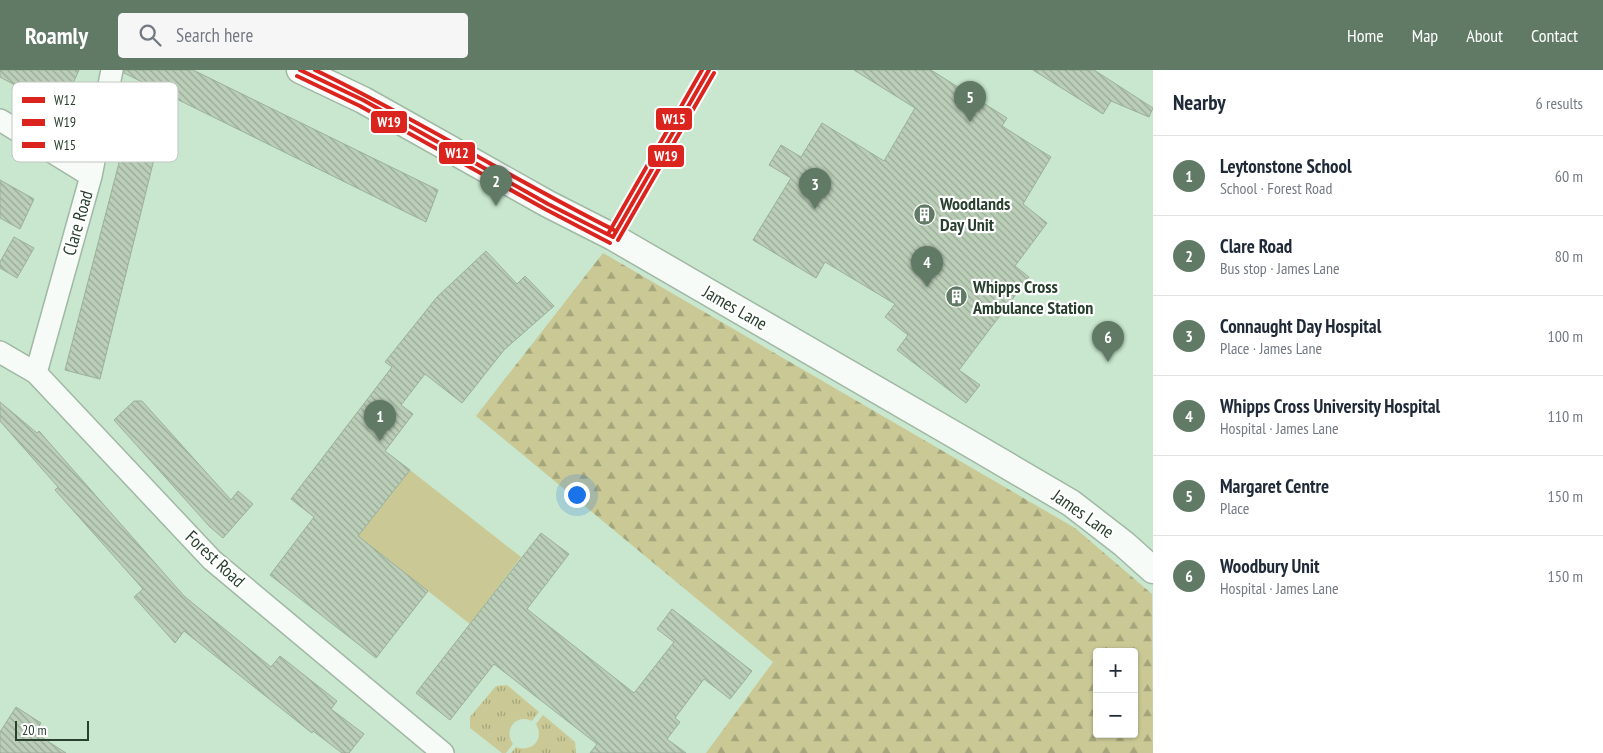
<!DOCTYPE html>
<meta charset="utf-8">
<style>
:root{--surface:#fff;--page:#f6f6f7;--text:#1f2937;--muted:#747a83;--line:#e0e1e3;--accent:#617a66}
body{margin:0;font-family:"PT Sans Narrow",sans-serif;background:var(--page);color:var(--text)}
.controls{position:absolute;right:15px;bottom:15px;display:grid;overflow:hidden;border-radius:5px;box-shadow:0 1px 4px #0004}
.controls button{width:45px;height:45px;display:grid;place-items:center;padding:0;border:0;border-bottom:1px solid var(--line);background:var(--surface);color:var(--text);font:25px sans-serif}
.scale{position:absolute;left:15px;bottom:12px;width:74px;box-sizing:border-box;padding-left:5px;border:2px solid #29402e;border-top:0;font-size:14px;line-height:18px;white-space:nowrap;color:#29402e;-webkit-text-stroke:4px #fff;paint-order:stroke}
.you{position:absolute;left:576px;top:424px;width:18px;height:18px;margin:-12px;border:4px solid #fff;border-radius:50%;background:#1a73e8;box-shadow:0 0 0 8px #1a73e833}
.badge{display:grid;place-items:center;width:32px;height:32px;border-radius:50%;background:var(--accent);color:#fff;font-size:16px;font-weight:700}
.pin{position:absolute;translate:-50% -41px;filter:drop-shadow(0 1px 2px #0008)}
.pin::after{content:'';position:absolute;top:26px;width:18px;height:15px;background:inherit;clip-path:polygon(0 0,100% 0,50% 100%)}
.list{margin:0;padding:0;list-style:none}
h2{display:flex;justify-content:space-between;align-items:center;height:65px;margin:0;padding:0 20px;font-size:21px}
h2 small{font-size:16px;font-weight:400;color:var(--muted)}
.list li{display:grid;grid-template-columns:32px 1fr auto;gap:15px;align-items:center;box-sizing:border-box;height:80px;padding:0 20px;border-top:1px solid var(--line)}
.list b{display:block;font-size:19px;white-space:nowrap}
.list p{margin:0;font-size:16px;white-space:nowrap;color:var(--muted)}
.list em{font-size:16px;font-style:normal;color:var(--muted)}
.icon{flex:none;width:28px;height:28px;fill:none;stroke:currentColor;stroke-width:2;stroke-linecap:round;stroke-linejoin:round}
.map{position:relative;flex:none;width:1153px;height:683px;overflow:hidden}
header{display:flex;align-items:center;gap:30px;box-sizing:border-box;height:70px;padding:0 25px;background:var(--accent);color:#fff}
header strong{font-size:24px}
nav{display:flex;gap:28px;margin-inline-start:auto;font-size:18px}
.search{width:350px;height:45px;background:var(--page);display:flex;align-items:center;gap:12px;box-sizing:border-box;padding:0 18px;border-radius:5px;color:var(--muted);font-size:19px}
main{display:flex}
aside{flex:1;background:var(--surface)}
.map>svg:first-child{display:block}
.grass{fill:url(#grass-tufts)}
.forest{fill:url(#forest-firs);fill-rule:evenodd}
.pitch{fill:#cac996}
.building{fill:url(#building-back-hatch);stroke:#9caf99}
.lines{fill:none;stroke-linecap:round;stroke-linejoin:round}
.minor-casing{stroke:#a0b8a4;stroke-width:24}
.tertiary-casing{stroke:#a0b8a4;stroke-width:29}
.minor{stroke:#f7fbf8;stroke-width:21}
.tertiary{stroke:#f7fbf8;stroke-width:26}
.bus-1-casing{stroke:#fff;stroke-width:8}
.bus-2-casing{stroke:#fff;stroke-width:8}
.bus-3-casing{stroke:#fff;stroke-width:8}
.bus-1{stroke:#dc241f;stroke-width:4}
.bus-2{stroke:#dc241f;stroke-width:4}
.bus-3{stroke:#dc241f;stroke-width:4}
.labels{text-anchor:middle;stroke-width:4.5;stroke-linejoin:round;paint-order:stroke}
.poi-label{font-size:18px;font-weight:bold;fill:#29402e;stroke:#fff;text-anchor:start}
.street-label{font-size:18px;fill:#29402e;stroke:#fff}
.key{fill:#fff;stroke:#bfc6c0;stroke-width:1}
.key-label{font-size:14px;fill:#29402e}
.line-badge{stroke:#fff;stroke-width:2}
.badge-label{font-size:14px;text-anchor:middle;font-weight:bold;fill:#fff}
</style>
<header>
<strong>Roamly</strong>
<div class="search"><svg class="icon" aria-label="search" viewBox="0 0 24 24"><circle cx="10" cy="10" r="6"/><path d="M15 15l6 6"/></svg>Search here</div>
<nav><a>Home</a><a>Map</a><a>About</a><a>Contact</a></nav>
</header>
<main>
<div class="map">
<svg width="1153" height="683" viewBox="0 0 1153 683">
<defs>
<pattern id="grass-tufts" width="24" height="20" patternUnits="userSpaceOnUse" patternTransform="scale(1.25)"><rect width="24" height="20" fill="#cac996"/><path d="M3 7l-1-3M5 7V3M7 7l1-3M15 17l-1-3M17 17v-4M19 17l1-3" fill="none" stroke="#a4a57b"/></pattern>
<pattern id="forest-firs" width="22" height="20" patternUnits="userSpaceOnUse" patternTransform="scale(1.25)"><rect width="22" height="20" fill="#cac996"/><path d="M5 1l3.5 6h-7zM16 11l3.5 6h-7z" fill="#a4a57b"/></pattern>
<pattern id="building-back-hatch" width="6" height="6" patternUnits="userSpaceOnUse" patternTransform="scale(1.25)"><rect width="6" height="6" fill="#bbceb8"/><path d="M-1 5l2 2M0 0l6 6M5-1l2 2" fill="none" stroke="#98a996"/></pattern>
</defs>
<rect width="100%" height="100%" fill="#c8e7ce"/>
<!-- grass -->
<path class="grass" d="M507 615 539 642 532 651C516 643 503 660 513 674L506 683H502L470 658V647L496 616Z
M543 645 575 672 576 683H511L516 677C532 683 545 669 536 654Z"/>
<!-- forest -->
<path class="forest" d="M603 183 1075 458 1152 524 1153 683H706L773 592 476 346ZM1097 582H1134V664H1097Z"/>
<!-- pitch -->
<path class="pitch" d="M410 400 521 487 470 554 358 466Z"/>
<!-- building -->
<path class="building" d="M0 0H79L61 40 0 7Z
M124 0H193L438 120 426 152 124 3Z
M854 0H931L1007 48 1002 56 1051 87 1023 134 1047 153 1015 196 1029 207 959 300 980 315 966 333 897 280 908 265 885 247 895 234 825 192 816 208 753 170 791 108 769 95 781 75 801 87 822 53 884 91 915 38Z
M1033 0H1094L1153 38 1149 47 1111 31 1103 44Z
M126 66 156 81 100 309 65 300Z
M0 110 34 129 20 159 0 148Z
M14 167 34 178 17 208 0 198V192Z
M486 181 517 214 525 206 554 236 504 280 462 333 425 304 401 335 413 344 385 381 410 400 358 466 428 521 376 588 270 505 314 447 291 429 392 297 385 292 437 227Z
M134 331H142L231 430 238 421 253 434 223 468 210 457 114 350Z
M0 332 37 363 39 361 184 526 271 597 280 586 337 631 331 639 364 664 349 683H342L313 661 312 663 184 561 175 573 134 527 143 519 55 420 58 417 0 351Z
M541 463 569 484 527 539 634 623 674 572 657 559 672 539 752 601 730 629 704 609 675 648 680 652 667 669 686 683H590L597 674 494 594 450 650 416 623Z
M16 637 41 653 35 663 66 683H0V662Z"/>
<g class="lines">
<defs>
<path id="minor" d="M0 50 91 106
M0 282 36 303 212 490 443 683
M36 303 91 106 112 0"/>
<path id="tertiary" d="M300 0 363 30 548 134 613 167 979 379 1071 433 1124 474 1153 500"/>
</defs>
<!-- minor casing -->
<use href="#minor" class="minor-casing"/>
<!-- tertiary casing -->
<use href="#tertiary" class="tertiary-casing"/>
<!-- minor -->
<use href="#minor" class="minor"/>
<!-- tertiary -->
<use href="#tertiary" class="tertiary"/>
<defs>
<path id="bus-1" d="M300 0 363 30 548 134 613 167
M613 167 709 0"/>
<path id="bus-2" d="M297 6 360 36 545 139 610 173
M618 170 714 3"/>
<path id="bus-3" d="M315 0C417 49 514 110 616 161
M608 164 702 0"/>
</defs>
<!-- bus-1 casing -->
<use href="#bus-1" class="bus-1-casing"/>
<!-- bus-2 casing -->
<use href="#bus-2" class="bus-2-casing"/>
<!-- bus-3 casing -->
<use href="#bus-3" class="bus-3-casing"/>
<!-- bus-1 -->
<use href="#bus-1" class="bus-1"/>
<!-- bus-2 -->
<use href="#bus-2" class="bus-2"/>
<!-- bus-3 -->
<use href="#bus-3" class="bus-3"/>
</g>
<!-- icons -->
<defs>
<symbol id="building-disc" viewBox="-11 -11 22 22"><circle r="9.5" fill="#617a66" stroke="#fff"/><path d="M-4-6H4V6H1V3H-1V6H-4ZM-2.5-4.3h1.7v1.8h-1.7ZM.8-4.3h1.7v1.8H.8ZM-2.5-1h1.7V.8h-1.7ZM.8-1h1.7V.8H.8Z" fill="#fff"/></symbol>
</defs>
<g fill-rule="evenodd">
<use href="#building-disc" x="912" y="132" width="25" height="25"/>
<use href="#building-disc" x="944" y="214" width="25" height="25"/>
</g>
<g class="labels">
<!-- poi labels -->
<g class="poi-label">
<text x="940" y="140">Woodlands<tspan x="940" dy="21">Day Unit</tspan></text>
<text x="973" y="223">Whipps Cross<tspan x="973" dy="21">Ambulance Station</tspan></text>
</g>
<!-- street labels -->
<g class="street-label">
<text transform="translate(78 153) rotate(-74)" y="6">Clare Road</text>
<text transform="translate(735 238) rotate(30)" y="6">James Lane</text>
<text transform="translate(1083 444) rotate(35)" y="6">James Lane</text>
<text transform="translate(215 489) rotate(43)" y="6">Forest Road</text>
</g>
</g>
<!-- legend -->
<rect x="12" y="12" width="166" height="80" rx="8" class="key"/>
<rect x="22" y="27" width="23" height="6" fill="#dc241f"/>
<rect x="22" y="49" width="23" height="7" fill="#dc241f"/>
<rect x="22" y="72" width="23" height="6" fill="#dc241f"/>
<g class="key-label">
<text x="54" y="35">W12</text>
<text x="54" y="57">W19</text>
<text x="54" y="80">W15</text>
</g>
<g class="line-badge">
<rect x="655" y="37" width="38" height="24" rx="5" fill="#dc241f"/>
<rect x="370" y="40" width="38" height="24" rx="5" fill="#dc241f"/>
<rect x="438" y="71" width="38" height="24" rx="5" fill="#dc241f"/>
<rect x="647" y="74" width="38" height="24" rx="5" fill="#dc241f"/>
</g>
<g class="badge-label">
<text x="674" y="54">W15</text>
<text x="389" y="57">W19</text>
<text x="457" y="88">W12</text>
<text x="666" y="91">W19</text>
</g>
</svg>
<div class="controls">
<button>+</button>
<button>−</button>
</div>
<div class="scale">20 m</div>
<div class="you"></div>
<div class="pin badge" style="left:380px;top:371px">1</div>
<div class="pin badge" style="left:496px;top:136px">2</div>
<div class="pin badge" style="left:815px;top:139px">3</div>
<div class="pin badge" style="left:927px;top:217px">4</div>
<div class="pin badge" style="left:970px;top:52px">5</div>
<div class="pin badge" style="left:1108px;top:292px">6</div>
</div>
<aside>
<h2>Nearby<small>6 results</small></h2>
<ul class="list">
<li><span class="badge">1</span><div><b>Leytonstone School</b><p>School · Forest Road</p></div><em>60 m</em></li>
<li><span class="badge">2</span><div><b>Clare Road</b><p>Bus stop · James Lane</p></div><em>80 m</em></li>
<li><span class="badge">3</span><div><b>Connaught Day Hospital</b><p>Place · James Lane</p></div><em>100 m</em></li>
<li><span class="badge">4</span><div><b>Whipps Cross University Hospital</b><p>Hospital · James Lane</p></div><em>110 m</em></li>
<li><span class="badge">5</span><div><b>Margaret Centre</b><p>Place</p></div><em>150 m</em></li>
<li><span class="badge">6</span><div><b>Woodbury Unit</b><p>Hospital · James Lane</p></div><em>150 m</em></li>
</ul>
</aside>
</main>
